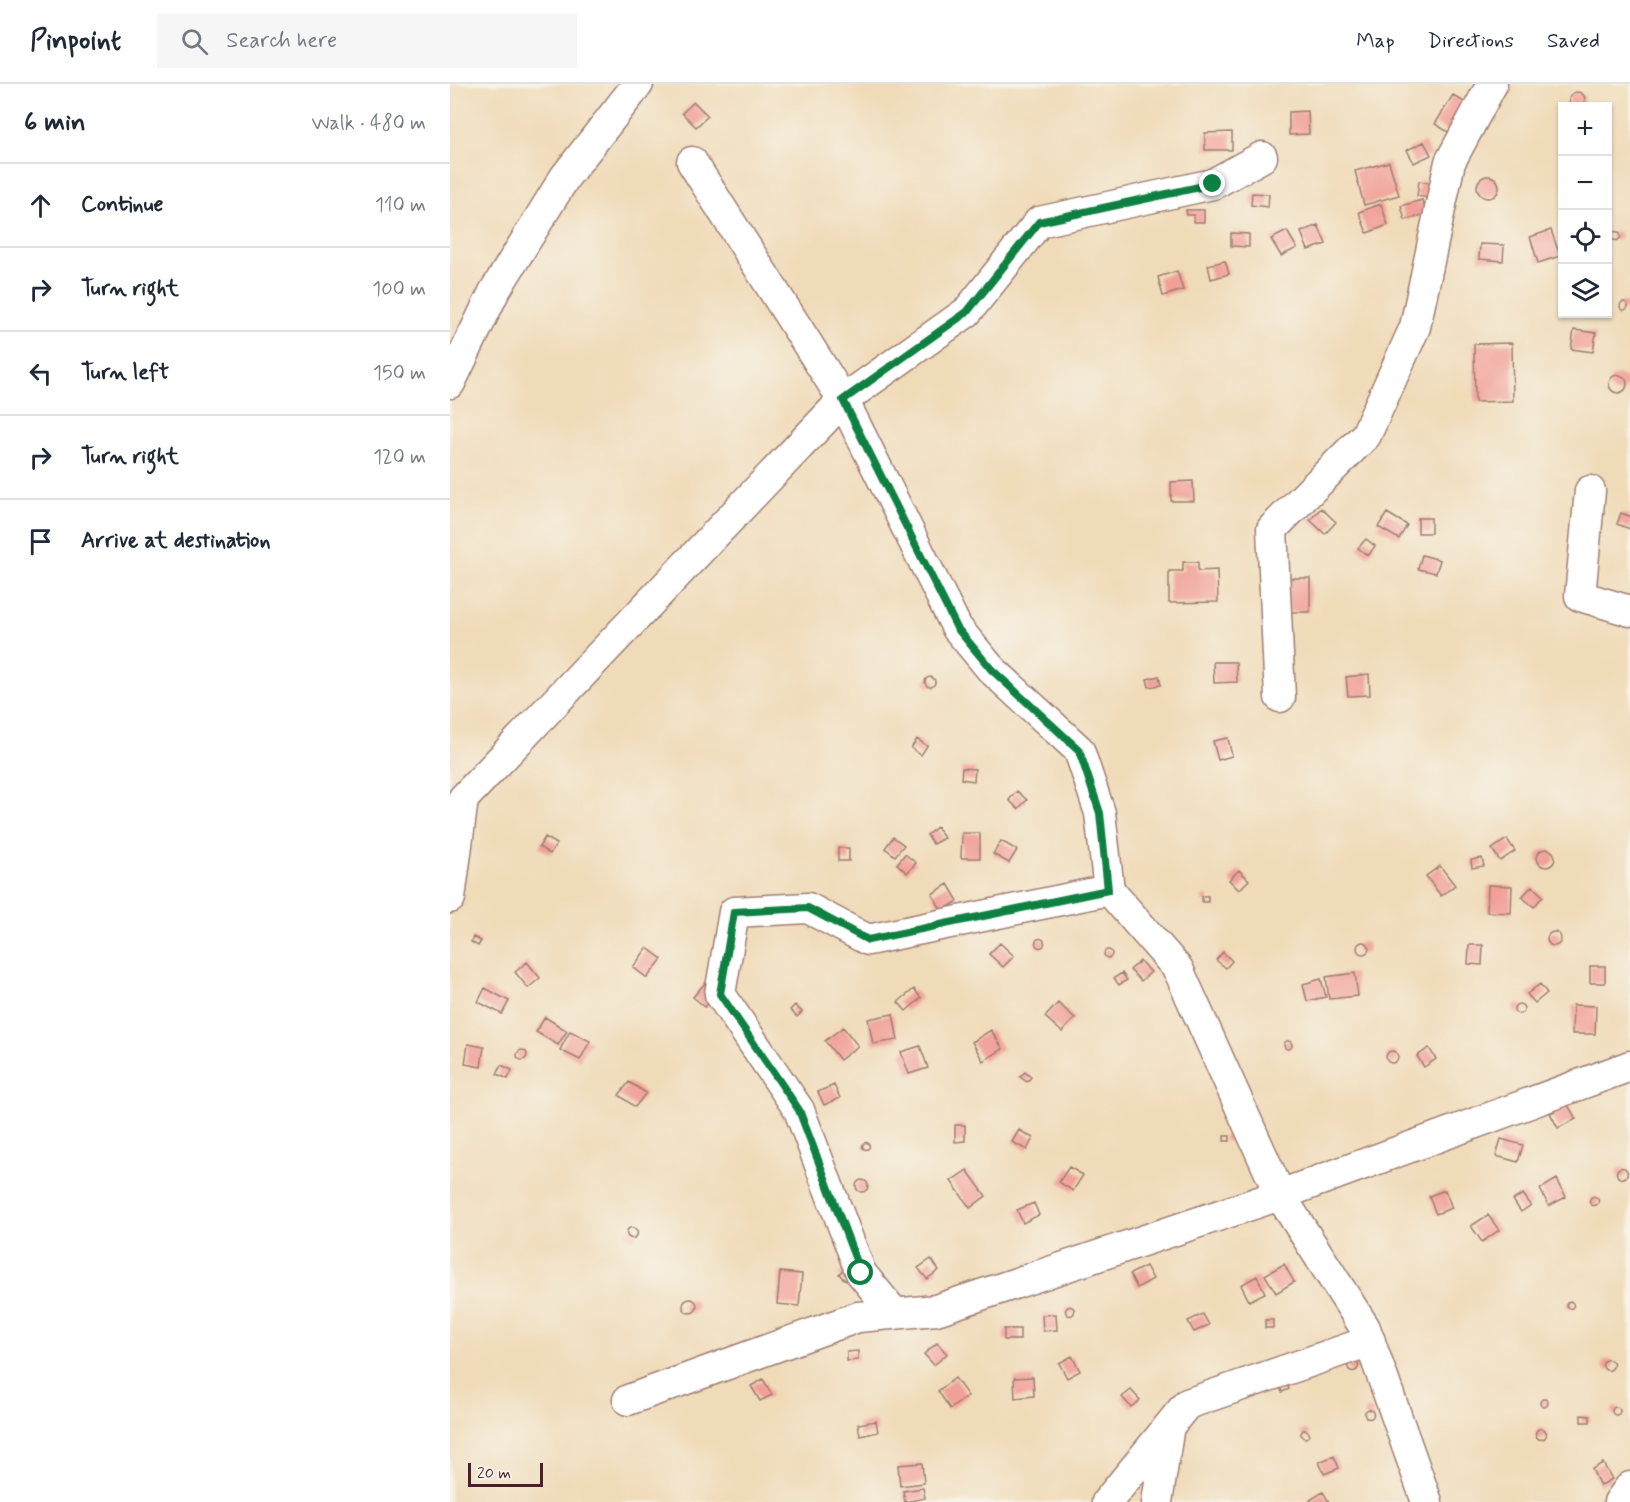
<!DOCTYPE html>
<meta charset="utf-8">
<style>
:root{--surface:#fff;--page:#f6f6f7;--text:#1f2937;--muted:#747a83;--line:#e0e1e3}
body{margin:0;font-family:Mynerve,sans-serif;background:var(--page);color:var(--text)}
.controls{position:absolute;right:18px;top:18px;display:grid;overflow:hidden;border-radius:0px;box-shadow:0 2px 4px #0004}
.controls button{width:54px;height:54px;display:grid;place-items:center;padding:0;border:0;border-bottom:2px solid var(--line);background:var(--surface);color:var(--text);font:30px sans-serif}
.scale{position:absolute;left:18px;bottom:15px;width:75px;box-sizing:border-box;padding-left:6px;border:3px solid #4a1f2b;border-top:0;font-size:16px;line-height:21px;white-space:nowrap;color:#4a1f2b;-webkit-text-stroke:4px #f7f3e8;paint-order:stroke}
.stop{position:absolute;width:18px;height:18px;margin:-14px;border:4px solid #0b8043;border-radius:50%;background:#fff}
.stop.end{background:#0b8043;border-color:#fff;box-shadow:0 2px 6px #0008}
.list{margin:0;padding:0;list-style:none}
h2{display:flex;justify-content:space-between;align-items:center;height:78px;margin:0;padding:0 24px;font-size:26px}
h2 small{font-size:20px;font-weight:400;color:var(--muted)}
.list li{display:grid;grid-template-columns:39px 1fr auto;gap:18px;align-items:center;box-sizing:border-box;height:84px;padding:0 24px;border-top:2px solid var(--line)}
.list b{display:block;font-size:22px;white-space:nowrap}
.list em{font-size:20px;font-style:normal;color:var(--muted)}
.icon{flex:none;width:33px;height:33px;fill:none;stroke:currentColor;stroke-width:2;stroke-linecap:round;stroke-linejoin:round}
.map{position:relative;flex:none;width:1180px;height:1418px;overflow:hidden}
header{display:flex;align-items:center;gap:36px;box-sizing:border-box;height:84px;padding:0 30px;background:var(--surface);border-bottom:2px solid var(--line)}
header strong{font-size:28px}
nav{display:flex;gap:33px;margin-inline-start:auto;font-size:21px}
.search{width:420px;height:54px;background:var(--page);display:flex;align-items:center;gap:15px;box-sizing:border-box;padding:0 21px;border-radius:0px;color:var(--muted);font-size:22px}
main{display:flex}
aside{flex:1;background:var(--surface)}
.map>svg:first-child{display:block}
.building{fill:#f1a098}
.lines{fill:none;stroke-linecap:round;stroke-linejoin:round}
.street-casing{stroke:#9d7d72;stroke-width:33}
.street{stroke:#fff;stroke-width:30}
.route{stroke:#0b8043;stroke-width:8}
</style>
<header>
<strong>Pinpoint</strong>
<div class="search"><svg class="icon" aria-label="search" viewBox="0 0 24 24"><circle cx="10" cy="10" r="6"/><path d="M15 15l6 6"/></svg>Search here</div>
<nav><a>Map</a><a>Directions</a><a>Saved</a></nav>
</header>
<main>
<aside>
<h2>6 min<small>Walk · 480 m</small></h2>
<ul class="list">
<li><svg class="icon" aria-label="ahead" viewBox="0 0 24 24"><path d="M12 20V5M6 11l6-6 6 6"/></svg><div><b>Continue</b></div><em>110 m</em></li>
<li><svg class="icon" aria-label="right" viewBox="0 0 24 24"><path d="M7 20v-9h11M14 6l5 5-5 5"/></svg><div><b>Turn right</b></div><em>100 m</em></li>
<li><svg class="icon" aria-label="left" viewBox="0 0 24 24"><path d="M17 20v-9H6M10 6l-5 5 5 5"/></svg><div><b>Turn left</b></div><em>150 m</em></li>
<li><svg class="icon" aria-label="right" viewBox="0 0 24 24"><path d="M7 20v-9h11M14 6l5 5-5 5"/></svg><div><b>Turn right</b></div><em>120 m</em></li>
<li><svg class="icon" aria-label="arrive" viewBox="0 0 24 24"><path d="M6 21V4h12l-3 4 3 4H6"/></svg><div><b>Arrive at destination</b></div></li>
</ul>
</aside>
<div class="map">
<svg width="1180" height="1418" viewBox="0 0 1180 1418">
<rect width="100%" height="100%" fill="#f7f3e8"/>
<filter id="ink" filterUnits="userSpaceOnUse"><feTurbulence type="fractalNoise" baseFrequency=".0167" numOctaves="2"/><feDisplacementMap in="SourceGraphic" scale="12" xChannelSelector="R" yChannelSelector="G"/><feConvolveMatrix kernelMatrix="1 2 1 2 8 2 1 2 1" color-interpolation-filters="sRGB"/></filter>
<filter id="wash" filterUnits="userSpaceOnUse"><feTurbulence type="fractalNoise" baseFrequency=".008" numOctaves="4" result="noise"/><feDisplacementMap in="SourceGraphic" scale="24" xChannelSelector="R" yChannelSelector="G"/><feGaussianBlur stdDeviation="1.35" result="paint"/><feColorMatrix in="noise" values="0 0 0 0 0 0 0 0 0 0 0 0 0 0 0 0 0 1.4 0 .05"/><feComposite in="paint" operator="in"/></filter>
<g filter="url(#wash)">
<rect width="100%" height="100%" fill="#f0dbb9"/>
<g id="blocks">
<!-- building -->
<path class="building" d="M1119 16a8 8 0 1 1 16 0a8 8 0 1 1-16 0Z
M1003 11 1017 20 1000 49 985 40Z
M244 18 258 32 246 43 232 29Z
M858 27 859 50 839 51V28Z
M782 48V66H755V49Z
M974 58 981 71 964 79 957 66Z
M939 78 949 111 914 121 905 87Z
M1027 103a11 11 0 1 1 22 0a11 11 0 1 1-22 0Z
M969 97 992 101 989 116 967 112Z
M802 109 819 110 818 123 801 121Z
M972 116 977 130 955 136 951 122Z
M931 120 938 141 917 149 909 128Z
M736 126H754V138H744V131H737Z
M868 141 876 160 858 166 851 148Z
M1101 146 1110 172 1088 179 1080 153Z
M837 147 847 164 831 172 821 155Z
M1161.5 152a4.5 4.5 0 1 1 9 0a4.5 4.5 0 1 1-9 0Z
M781 149 799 150V163L781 162Z
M1030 160 1054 161 1053 177 1029 175Z
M775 177 779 190 761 195 758 181Z
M727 187 733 206 713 212 708 193Z
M1170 222a4 4 0 1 1 8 0a4 4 0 1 1-8 0Z
M1124 246 1146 249 1143 268 1121 265Z
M1062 259 1063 317 1025 318 1024 260Z
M1159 300a9 9 0 1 1 18 0a9 9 0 1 1-18 0Z
M743 397 744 417H721V398Z
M871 424 886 438 875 450 860 436Z
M937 429 957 441 949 455 928 443Z
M1171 429 1180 432V445L1167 440Z
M968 434H981V449H968Z
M916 455 925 462 918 472 908 464Z
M972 471 990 476 986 489 968 485Z
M733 478H748V487L767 486 768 518 719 519V487H733Z
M837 494H860V528H837Z
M763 578H786L787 598 764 599Z
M919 590 920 611 898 612 896 593Z
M709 592 711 601 699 603 697 595Z
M475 598a5 5 0 1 1 10 0a5 5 0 1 1-10 0Z
M778 654 782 672 768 676 763 657Z
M467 655 477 662 471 671 461 664Z
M512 684 525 685 524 697 511 695Z
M567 707 577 716 568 725 559 716Z
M487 743 494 754 483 760 477 751Z
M512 749H530V774H511Z
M95 753 107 760 100 770 89 763Z
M443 753 454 761 445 772 435 764Z
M1057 755 1065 767 1050 777 1042 765Z
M551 757 567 766 559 779 543 770Z
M388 764H399V777H388Z
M1087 774a9 9 0 1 1 18 0a9 9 0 1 1-18 0Z
M455 770 466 779 457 789 447 780Z
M1032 774 1034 782 1022 784 1021 776Z
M990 782 1005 801 991 812 976 792Z
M789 786 799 796 789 806 779 796Z
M498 800 508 817 492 827 482 810Z
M1038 801 1062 802 1061 829 1037 828Z
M1082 802 1093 812 1084 823 1072 813Z
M752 812H758V818H752Z
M1097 855a7 7 0 1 1 14 0a7 7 0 1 1-14 0Z
M23 853 31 857 28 862 21 858Z
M585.5 859a4.5 4.5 0 1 1 9 0a4.5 4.5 0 1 1-9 0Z
M907 864a6 6 0 1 1 12 0a6 6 0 1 1-12 0Z
M550 859 564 872 553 883 539 870Z
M1019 861H1033L1032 881 1018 880Z
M197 864 212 875 197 894 183 883Z
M654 870a4 4 0 1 1 8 0a4 4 0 1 1-8 0Z
M773 868 782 877 776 884 766 876Z
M690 877 701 888 691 897 680 886Z
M77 878 90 894 78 904 65 888Z
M1140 882H1155V899H1140Z
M672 889 677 896 669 901 664 894Z
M905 889 908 912 879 915 876 893Z
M871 895 876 913 857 917 853 900Z
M255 899 267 909 255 923 243 913Z
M1090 900 1097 909 1085 919 1077 910Z
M35 904 59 917 52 930 28 918Z
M464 905 471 914 456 927 448 918Z
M608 919 625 934 612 948 595 933Z
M1064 925a5 5 0 1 1 10 0a5 5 0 1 1-10 0Z
M345 921 352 928 347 933 340 926Z
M1123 921 1146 922 1145 950H1122Z
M443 930 448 956 423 960 418 935Z
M95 933 117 947 108 961 86 948Z
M393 943 408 962 390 976 375 957Z
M541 946 553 965 533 977 522 958Z
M120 947 140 957 130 976 110 966Z
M834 961a4 4 0 1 1 8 0a4 4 0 1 1-8 0Z
M18 960 34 963 31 983 15 980Z
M470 962 478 984 459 990 451 968Z
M979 964 986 975 974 983 967 972Z
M67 971a5 5 0 1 1 10 0a5 5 0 1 1-10 0Z
M936 973a6 6 0 1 1 12 0a6 6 0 1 1-12 0Z
M51 981 62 986 58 995 47 990Z
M575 988 581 993 577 998 570 993Z
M179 998 196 1009 185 1023 169 1011Z
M384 1001 390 1014 374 1021 368 1008Z
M1118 1021 1126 1035 1108 1044 1100 1029Z
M505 1041H515V1057L505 1058Z
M569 1046 583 1054 577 1066 562 1058Z
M774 1052H780V1057H774Z
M1051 1055 1073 1061 1068 1078 1046 1072Z
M412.5 1062a3.5 3.5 0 1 1 7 0a3.5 3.5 0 1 1-7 0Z
M619 1083 633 1091 623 1107 609 1098Z
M1166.5 1089a5.5 5.5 0 1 1 11 0a5.5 5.5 0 1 1-11 0Z
M517 1086 536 1112 520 1124 501 1097Z
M1107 1095 1116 1113 1099 1122 1090 1105Z
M406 1102a6 6 0 1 1 12 0a6 6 0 1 1-12 0Z
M995 1106 1002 1124 986 1130 979 1112Z
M1073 1110 1081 1121 1071 1128 1063 1116Z
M1139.5 1117a4.5 4.5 0 1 1 9 0a4.5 4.5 0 1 1-9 0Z
M584 1119 589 1131 573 1139 567 1126Z
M1038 1131 1049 1146 1032 1158 1021 1142Z
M176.5 1149a5.5 5.5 0 1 1 11 0a5.5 5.5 0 1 1-11 0Z
M481 1175 489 1186 477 1195 468 1184Z
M834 1180 844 1198 826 1209 815 1191Z
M696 1182 703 1195 687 1204 680 1190Z
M395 1183 403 1190 396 1197 389 1190Z
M330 1188 352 1190 349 1222 327 1220Z
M807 1192 815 1209 799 1217 791 1201Z
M233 1222a7 7 0 1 1 14 0a7 7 0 1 1-14 0Z
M1116.5 1221a3.5 3.5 0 1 1 7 0a3.5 3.5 0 1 1-7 0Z
M615.5 1227a4.5 4.5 0 1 1 9 0a4.5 4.5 0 1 1-9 0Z
M606 1230 607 1246 593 1247 592 1231Z
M753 1230 759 1241 744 1248 738 1237Z
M815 1236H823V1244H815Z
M554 1245H570V1256H554Z
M487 1259 497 1270 484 1281 474 1270Z
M408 1267V1276L397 1277V1268Z
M622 1272 630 1287 617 1294 609 1279Z
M1152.5 1281a5.5 5.5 0 1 1 11 0a5.5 5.5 0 1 1-11 0Z
M897.5 1282a5.5 5.5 0 1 1 11 0a5.5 5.5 0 1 1-11 0Z
M583 1293 584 1312 565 1314 564 1294Z
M505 1294 518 1312 500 1325 488 1307Z
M313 1295 322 1311 310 1317 301 1302Z
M836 1298 839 1305 832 1308 829 1301Z
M681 1306 690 1316 681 1323 672 1313Z
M1090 1319a4 4 0 1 1 8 0a4 4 0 1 1-8 0Z
M1162 1327a4 4 0 1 1 8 0a4 4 0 1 1-8 0Z
M914.5 1330a4.5 4.5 0 1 1 9 0a4.5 4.5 0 1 1-9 0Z
M1131 1331 1140 1332V1338H1131Z
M426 1337 428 1348 410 1352 408 1340Z
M1085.5 1350a5.5 5.5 0 1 1 11 0a5.5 5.5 0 1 1-11 0Z
M851 1350a4 4 0 1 1 8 0a4 4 0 1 1-8 0Z
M884 1372 889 1384 874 1390 869 1378Z
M472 1379 474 1399 450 1402 448 1381Z
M1153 1379 1162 1395 1150 1402 1142 1385Z
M473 1404 475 1414 455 1418 453 1407Z
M873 1408 879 1418H861L860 1416Z"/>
</g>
</g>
<g filter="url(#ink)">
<use href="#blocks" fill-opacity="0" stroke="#9d7d72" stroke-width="1.5"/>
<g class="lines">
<defs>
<path id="street" d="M242 78 393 316 507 544 541 585 629 666 650 729 659 806 728 885 830 1111 1180 982
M0 299 44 208 115 93 188 0
M1140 407 1130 512 1180 527
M830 613 822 445 916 351 965 243 1000 78 1042 0
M0 814 13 715 393 316 517 228 589 138 763 100 812 73
M445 1230 411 1189 349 1026 270 910 284 828 358 824 418 856 659 806
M178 1316 408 1233 486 1226 830 1111 915 1244 977 1418
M657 1418 737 1320 920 1257
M707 1418 719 1342
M1169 1418 1180 1403"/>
</defs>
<!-- street casing -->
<use href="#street" class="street-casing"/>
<!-- street -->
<use href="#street" class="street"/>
</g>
</g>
<g class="lines" filter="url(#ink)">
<!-- route -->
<path class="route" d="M411 1189 349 1026 270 910 284 828 358 824 418 856 658 806 650 729 629 666 541 585 507 544 393 316 517 228 589 138 763 100"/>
</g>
</svg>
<div class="controls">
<button>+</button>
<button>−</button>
<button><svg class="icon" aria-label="locate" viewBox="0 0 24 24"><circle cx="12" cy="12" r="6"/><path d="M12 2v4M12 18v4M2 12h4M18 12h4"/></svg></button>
<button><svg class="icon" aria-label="layers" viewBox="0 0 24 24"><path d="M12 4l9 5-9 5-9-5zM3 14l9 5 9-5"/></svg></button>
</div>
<div class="scale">20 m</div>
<div class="stop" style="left:411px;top:1189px"></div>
<div class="stop end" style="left:763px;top:100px"></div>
</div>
</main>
